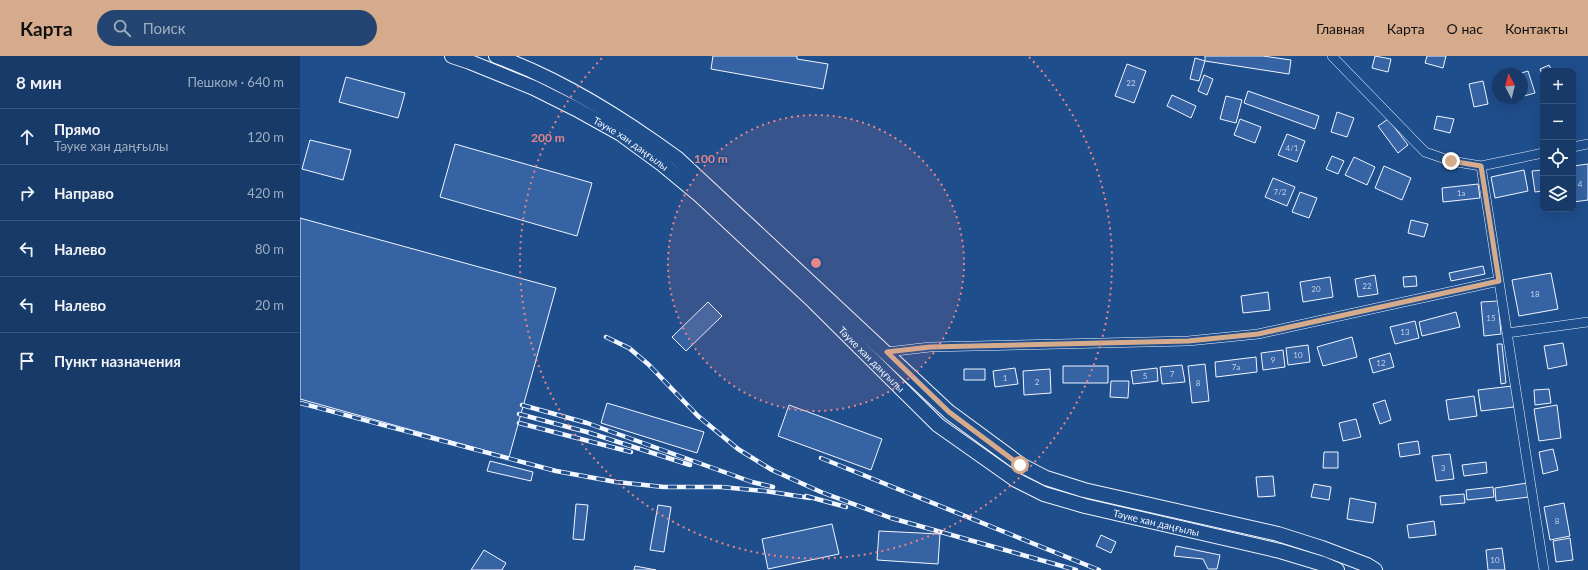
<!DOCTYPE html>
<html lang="ru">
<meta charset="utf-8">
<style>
:root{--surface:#173a69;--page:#244571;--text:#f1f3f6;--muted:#9eadc0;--line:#36547d;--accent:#d6ab8b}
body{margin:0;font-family:Lato,sans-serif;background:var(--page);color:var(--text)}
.controls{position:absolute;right:12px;top:12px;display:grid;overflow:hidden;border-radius:8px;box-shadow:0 4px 16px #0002}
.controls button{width:36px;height:36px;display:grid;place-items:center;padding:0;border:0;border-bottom:1px solid var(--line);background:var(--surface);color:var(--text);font:20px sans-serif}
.compass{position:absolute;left:1192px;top:12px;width:36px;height:36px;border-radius:50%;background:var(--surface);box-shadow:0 4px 16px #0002;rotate:353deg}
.stop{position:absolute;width:12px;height:12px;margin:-9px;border:3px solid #d6ab8b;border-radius:50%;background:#fff}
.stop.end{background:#d6ab8b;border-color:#fff;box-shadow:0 1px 4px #0008}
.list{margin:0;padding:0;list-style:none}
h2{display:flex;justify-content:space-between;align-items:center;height:52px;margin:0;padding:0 16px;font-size:17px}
h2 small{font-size:13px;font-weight:400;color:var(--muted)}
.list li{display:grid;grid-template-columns:26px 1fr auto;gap:12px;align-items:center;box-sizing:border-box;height:56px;padding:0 16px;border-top:1px solid var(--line)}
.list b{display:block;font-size:15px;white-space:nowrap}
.list p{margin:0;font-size:13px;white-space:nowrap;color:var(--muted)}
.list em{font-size:13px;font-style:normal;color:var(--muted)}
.icon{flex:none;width:22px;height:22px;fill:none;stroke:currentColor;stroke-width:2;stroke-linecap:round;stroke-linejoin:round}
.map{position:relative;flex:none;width:1288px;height:514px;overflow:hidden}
header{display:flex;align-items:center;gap:24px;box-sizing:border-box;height:56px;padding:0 20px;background:var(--accent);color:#111}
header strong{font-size:19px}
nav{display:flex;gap:22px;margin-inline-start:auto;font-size:14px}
.search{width:280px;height:36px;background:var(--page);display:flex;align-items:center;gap:10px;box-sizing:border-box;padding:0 14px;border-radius:22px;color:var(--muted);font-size:15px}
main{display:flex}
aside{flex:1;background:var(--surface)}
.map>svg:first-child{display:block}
.building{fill:#3563a3;stroke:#f2f6ff}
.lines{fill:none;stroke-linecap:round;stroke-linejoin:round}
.street-casing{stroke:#f2f6ff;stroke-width:10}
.primary-casing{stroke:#f2f6ff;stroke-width:16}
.street{stroke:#1f4e8c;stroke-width:9}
.primary{stroke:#1f4e8c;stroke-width:14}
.rail-casing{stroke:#f2f6ff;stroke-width:4.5}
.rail{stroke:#1f4e8c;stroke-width:3;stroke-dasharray:9;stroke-linecap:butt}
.route{stroke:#d6ab8b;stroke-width:5}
.ring{fill:none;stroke:#e38589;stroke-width:2;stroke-dasharray:2 4}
.labels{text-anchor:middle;stroke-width:3;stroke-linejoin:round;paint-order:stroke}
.number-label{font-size:8px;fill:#c3d1e8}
.street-label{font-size:10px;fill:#f2f6ff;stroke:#1f4e8c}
.centre{fill:#e38589;stroke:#1f4e8c;stroke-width:2}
.ring-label{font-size:12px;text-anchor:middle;font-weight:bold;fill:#e38589;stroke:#1f4e8c;stroke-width:3;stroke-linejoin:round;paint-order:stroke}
</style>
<header>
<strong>Карта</strong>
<div class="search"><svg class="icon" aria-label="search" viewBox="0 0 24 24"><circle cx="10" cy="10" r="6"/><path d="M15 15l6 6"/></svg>Поиск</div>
<nav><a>Главная</a><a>Карта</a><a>О нас</a><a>Контакты</a></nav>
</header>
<main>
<aside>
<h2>8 мин<small>Пешком · 640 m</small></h2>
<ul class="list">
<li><svg class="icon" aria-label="ahead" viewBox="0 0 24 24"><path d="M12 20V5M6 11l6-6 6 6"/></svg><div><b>Прямо</b><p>Тәуке хан даңғылы</p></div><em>120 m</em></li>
<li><svg class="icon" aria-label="right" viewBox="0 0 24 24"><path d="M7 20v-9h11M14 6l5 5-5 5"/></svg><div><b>Направо</b></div><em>420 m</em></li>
<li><svg class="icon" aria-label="left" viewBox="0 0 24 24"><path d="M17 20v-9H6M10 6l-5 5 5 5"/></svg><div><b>Налево</b></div><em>80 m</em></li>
<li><svg class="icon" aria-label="left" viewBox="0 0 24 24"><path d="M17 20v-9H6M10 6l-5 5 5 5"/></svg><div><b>Налево</b></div><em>20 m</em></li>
<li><svg class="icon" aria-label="arrive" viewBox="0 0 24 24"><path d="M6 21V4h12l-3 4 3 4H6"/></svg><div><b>Пункт назначения</b></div></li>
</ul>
</aside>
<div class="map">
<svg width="1288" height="514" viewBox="0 0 1288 514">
<rect width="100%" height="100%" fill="#1f4e8c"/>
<!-- building -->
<path class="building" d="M413 0H497V3L528 8 523 33 411 13Z
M905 0H963L991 4 989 18 905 5Z
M1075 0 1091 3 1088 16 1072 12Z
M1127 0H1146L1143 12 1125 7Z
M895 2 905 5 899 25 890 23Z
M827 8 846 15 834 47 815 40Z
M1249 9 1252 15H1243V21L1240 13Z
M1228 15 1235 37 1224 40 1222 35V18H1218Z
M904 19 913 23 907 39 898 35Z
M46 21 105 37 98 62 39 46Z
M1183 25 1188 48 1174 51 1169 28Z
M948 35 1019 60 1015 73 944 47Z
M872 39 896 50 891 62 867 50Z
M926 40 942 44 936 67 920 63Z
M1037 56 1054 62 1047 81 1031 76Z
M1137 60 1154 63 1150 77 1134 73Z
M940 63 961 71 955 87 934 79Z
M1088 63 1108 89 1098 97 1078 70Z
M987 78 1005 85 997 106 978 99Z
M10 84 51 94 43 124 2 113Z
M155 88 292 127 277 180 140 141Z
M1032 100 1044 105 1038 118 1026 113Z
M1054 101 1075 111 1067 129 1045 119Z
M1288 108V144L1273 146V110Z
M1084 110 1111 122 1102 144 1075 132Z
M1224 114 1228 135 1195 142 1191 121Z
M1243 114V135L1235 136 1232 115Z
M973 122 995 131 987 150 965 141Z
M1178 128 1180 142 1143 146 1142 132Z
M1000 136 1017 142 1009 162 992 156Z
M0 162 256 232 209 401 0 343Z
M1111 164 1128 168 1124 181 1108 177Z
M1183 210 1185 218 1151 225 1149 217Z
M1251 217 1258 253 1219 260 1212 224Z
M1075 219 1078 238 1058 241 1055 223Z
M1116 220 1117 230 1104 231 1103 221Z
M1030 221 1033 241 1003 246 1000 226Z
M968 236 970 254 943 257 941 240Z
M1198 245 1201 278 1184 280 1181 246Z
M408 246 422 260 386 295 372 281Z
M1156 256 1160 271 1122 280 1119 266Z
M1115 265 1119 282 1095 288 1090 271Z
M1052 281 1057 301 1023 310 1017 291Z
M1263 287 1267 309 1248 313 1244 290Z
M1197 288H1202L1206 327 1201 328Z
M1008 289 1010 306 988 309 986 292Z
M983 294 985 311 963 314 961 297Z
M1090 297 1094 311 1073 317 1069 303Z
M956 301 957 316 916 321 915 306Z
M905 308 909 345 892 347 888 310Z
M882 309 885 326 862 328 860 311Z
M763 310H808V327H763Z
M715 312 718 328 695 331 693 315Z
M857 312 858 325 833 328 831 315Z
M664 313H685V324H664Z
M750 313 751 337 724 339 723 315Z
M811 325H829L828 342 810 341Z
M1212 330 1214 351 1181 355 1178 334Z
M1249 333 1251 347 1235 349 1234 334Z
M1174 340 1177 360 1149 364 1146 344Z
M1085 344 1091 364 1080 368 1073 348Z
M307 347 404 376 397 397 301 367Z
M489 349 582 383 571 414 478 380Z
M1257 349 1261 382 1239 385 1234 353Z
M1056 363 1061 381 1043 385 1039 367Z
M1118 385 1120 398 1100 401 1098 388Z
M1253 393 1258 414 1243 418 1239 396Z
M1024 396H1038V412H1023Z
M1150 398 1154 423 1136 425 1132 400Z
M190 405 233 416 231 425 187 415Z
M1186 406 1187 417 1164 420 1162 409Z
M973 420 975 440 958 441 956 421Z
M1227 427 1229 441 1196 445 1195 432Z
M1014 428 1031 431 1029 444 1011 441Z
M1193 431 1194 441 1167 444 1166 434Z
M1164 438 1165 447 1141 449 1140 440Z
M1050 442 1076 447 1073 467 1047 463Z
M1264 447 1270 480 1250 484 1244 451Z
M276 448 288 449 284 484 273 483Z
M358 449 371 451 364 496 350 494Z
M1134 465 1136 479 1109 482 1107 469Z
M532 468 539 498 468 513 462 483Z
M579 475 640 478 638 508 577 504Z
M801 479 816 486 811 497 796 490Z
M1270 482 1273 504 1256 506 1253 485Z
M876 490 920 499 917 513H908L903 503 874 500Z
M1202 492 1205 514H1188L1186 494Z
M184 494 206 507 202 514H171Z
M335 510 356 514H334Z"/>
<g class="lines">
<defs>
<path id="street" d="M1032 0 1125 96 1151 105 1181 110 1243 97
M1273 91 1288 88
M1181 110 1244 514
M1207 277 1288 266
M587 296 630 291 888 285 958 278 1199 225"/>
<g id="primary">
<path id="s1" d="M152 0 170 6 234 32 276 53 321 78 362 108 397 137 513 245 638 369 716 424 744 438 785 450 980 495 1023 508 1037 514"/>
<path d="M196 0C262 24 322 62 378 103L649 356 721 409 746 422 784 434 978 478 1022 492 1067 509 1075 514"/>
</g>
</defs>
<!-- street casing -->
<use href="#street" class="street-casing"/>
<!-- primary casing -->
<use href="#primary" class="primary-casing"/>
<!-- street -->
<use href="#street" class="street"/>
<!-- primary -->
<use href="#primary" class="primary"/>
<defs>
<path id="rail" d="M306 281 329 292 348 308 398 360 438 393 472 414 521 436 591 462 776 514
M0 347 256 415 316 426 364 431H421L465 435 510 442
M222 349 287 367 452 426 473 431
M219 358 287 376 390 409
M219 367 331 396
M521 402 799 514
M506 440 546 451"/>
</defs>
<!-- rail casing -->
<use href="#rail" class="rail-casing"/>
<!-- rail -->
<use href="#rail" class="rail"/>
</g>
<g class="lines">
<!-- route -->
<path class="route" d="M720 409 649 356 587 296 630 291 888 285 958 278 1199 225 1181 110 1151 105"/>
</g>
<!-- distance rings -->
<circle cx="516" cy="207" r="148" fill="#e38589" fill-opacity=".12"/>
<g class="ring">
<circle cx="516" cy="207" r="148"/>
<path d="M729 1A296 296 0 1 1 303 1"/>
</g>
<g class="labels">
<!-- number labels -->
<g class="number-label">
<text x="831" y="30">22</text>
<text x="992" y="95">4/1</text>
<text x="1280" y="131">4</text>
<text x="980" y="139">7/2</text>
<text x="1161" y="140">1а</text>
<text x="1067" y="233">22</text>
<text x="1016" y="236">20</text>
<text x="1235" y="241">18</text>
<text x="1191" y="265">15</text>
<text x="1105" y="279">13</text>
<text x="998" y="302">10</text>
<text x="973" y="307">9</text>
<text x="1081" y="310">12</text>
<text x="936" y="314">7а</text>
<text x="872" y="321">7</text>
<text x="845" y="323">5</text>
<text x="705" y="325">1</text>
<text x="737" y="329">2</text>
<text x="898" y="330">8</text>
<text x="1143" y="415">3</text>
<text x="1257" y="468">8</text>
<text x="1195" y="507">10</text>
</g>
<!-- street labels -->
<g class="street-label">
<text dy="4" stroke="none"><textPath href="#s1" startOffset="200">Тәуке хан даңғылы</textPath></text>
<text dy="4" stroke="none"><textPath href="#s1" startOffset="524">Тәуке хан даңғылы</textPath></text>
<text dy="4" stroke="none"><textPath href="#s1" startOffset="860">Тәуке хан даңғылы</textPath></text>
</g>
</g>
<circle cx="516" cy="207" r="6" class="centre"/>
<g class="ring-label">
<text x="248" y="86">200 m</text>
<text x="411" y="107">100 m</text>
</g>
</svg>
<div class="controls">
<button>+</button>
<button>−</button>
<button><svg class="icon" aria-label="locate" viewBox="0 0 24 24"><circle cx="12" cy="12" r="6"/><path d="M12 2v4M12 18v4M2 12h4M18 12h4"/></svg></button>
<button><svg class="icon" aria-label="layers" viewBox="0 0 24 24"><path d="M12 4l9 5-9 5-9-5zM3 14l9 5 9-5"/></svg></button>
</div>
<svg class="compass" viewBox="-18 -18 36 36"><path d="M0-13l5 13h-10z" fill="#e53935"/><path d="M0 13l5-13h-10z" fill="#9eadc0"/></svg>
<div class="stop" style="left:720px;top:409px"></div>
<div class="stop end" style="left:1151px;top:105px"></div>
</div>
</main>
